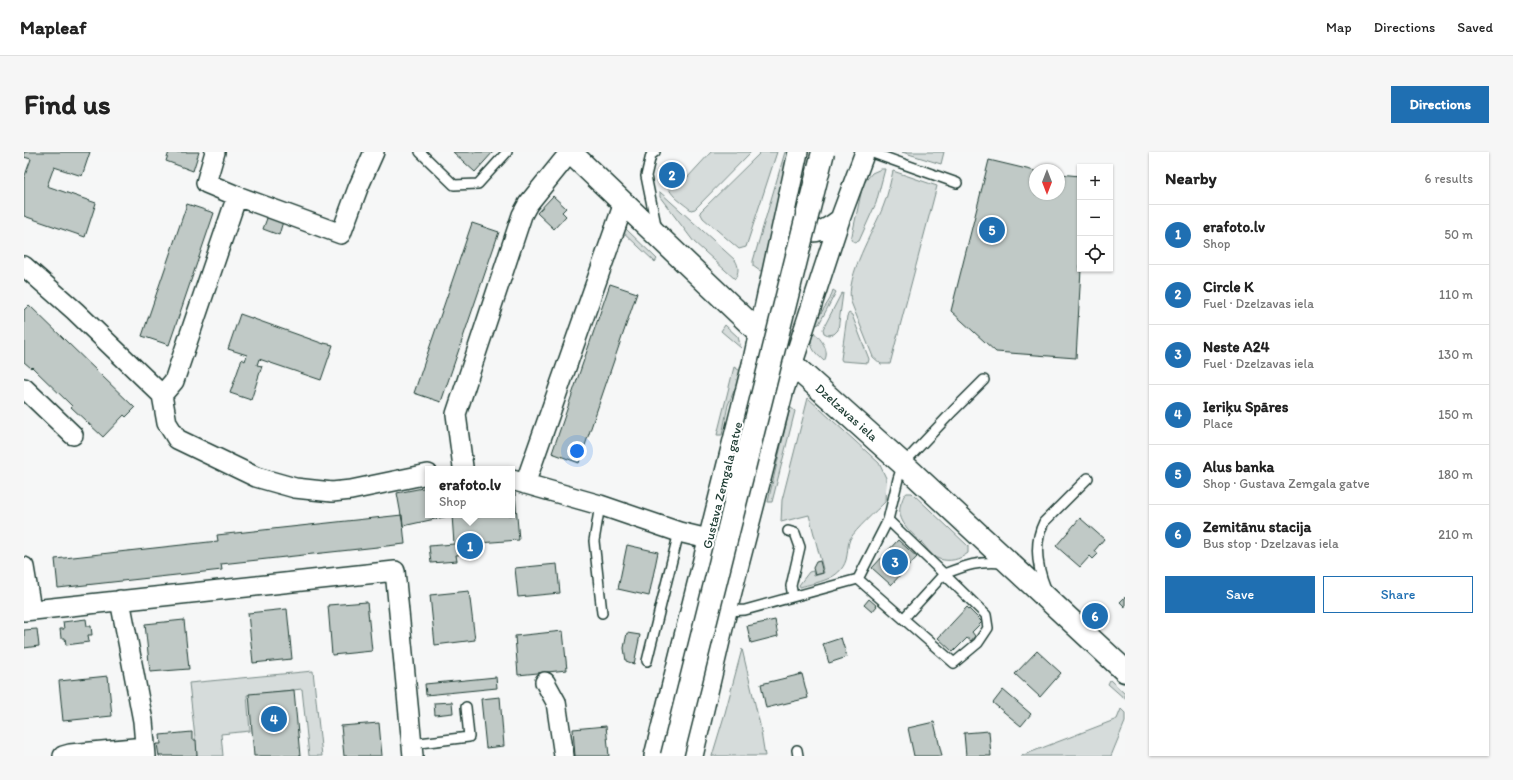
<!DOCTYPE html>
<meta charset="utf-8">
<style>
:root{--surface:#fff;--page:#f6f6f6;--text:#222;--muted:#767676;--line:#e0e0e0;--accent:#1f6fb2}
body{margin:0;font-family:Itim,sans-serif;background:var(--page);color:var(--text)}
.controls{position:absolute;right:12px;top:12px;display:grid;overflow:hidden;border-radius:0px;box-shadow:0 1px 3px #0004}
.controls button{width:36px;height:36px;display:grid;place-items:center;padding:0;border:0;border-bottom:1px solid var(--line);background:var(--surface);color:var(--text);font:20px sans-serif}
.compass{position:absolute;left:1005px;top:12px;width:36px;height:36px;border-radius:50%;background:var(--surface);box-shadow:0 1px 3px #0004;rotate:180deg}
.you{position:absolute;left:553px;top:299px;width:14px;height:14px;margin:-10px;border:3px solid #fff;border-radius:50%;background:#1a73e8;box-shadow:0 0 0 6px #1a73e833}
.badge{display:grid;place-items:center;width:26px;height:26px;border-radius:50%;background:var(--accent);color:#fff;font-size:13px;font-weight:700}
.pin{position:absolute;translate:-50% -50%;border:2px solid #fff;box-shadow:0 1px 4px #0006}
.popup{position:absolute;left:401px;top:314px;width:90px;height:52px;box-sizing:border-box;display:grid;place-content:center;border-radius:0px;background:var(--surface);filter:drop-shadow(0 1px 3px #0005);font-size:13px;white-space:nowrap;color:var(--muted)}
.popup b{font-size:15px;color:var(--text)}
.popup::after{content:'';position:absolute;left:50%;top:100%;margin-left:-8px;border:8px solid transparent;border-top-color:var(--surface)}
.list{margin:0;padding:0;list-style:none}
h2{display:flex;justify-content:space-between;align-items:center;height:52px;margin:0;padding:0 16px;font-size:17px}
h2 small{font-size:13px;font-weight:400;color:var(--muted)}
.list li{display:grid;grid-template-columns:26px 1fr auto;gap:12px;align-items:center;box-sizing:border-box;height:60px;padding:0 16px;border-top:1px solid var(--line)}
.list b{display:block;font-size:15px;white-space:nowrap}
.list p{margin:0;font-size:13px;white-space:nowrap;color:var(--muted)}
.list em{font-size:13px;font-style:normal;color:var(--muted)}
.actions{display:flex;gap:8px;padding:12px 16px}
.actions a{flex:1;padding:9px 0;border:1px solid var(--accent);border-radius:0px;text-align:center;font-size:14px;color:var(--accent)}
.actions .main{background:var(--accent);color:#fff}
.icon{flex:none;width:22px;height:22px;fill:none;stroke:currentColor;stroke-width:2;stroke-linecap:round;stroke-linejoin:round}
.map{position:relative;flex:none;width:1101px;height:604px;overflow:hidden;border-radius:0px}
header{display:flex;align-items:center;gap:24px;box-sizing:border-box;height:56px;padding:0 20px;background:var(--surface);border-bottom:1px solid var(--line)}
header strong{font-size:19px}
nav{display:flex;gap:22px;margin-inline-start:auto;font-size:14px}
.intro{display:flex;align-items:center;justify-content:space-between;box-sizing:border-box;height:96px;padding:0 24px}
h1{margin:0;font-size:28px}
.button{padding:10px 18px;border-radius:0px;background:var(--accent);color:#fff;font-size:14px;font-weight:700}
main{display:flex;gap:24px;padding:0 24px}
aside{flex:1;background:var(--surface);border-radius:0px;box-shadow:0 1px 3px #0004}
.map>svg:first-child{display:block}
.green{fill:#d6dcdb;stroke:#7a8c88}
.building{fill:#c0c9c6;stroke:#1f3d34}
.lines{fill:none;stroke-linecap:round;stroke-linejoin:round}
.lane-casing{stroke:#1f3d34;stroke-width:12}
.street-casing{stroke:#1f3d34;stroke-width:22}
.primary-casing{stroke:#1f3d34;stroke-width:25}
.lane{stroke:#fff;stroke-width:9}
.street{stroke:#fff;stroke-width:19}
.primary{stroke:#fff;stroke-width:22}
.primary-bridge-casing{stroke:#1f3d34;stroke-width:25;stroke-linecap:butt}
.primary-bridge{stroke:#fff;stroke-width:22}
.labels{text-anchor:middle;stroke-width:4;stroke-linejoin:round;paint-order:stroke}
.street-label{font-size:13px;fill:#1f3d34;stroke:#fff}
</style>
<header>
<strong>Mapleaf</strong>
<nav><a>Map</a><a>Directions</a><a>Saved</a></nav>
</header>
<div class="intro"><h1>Find us</h1><a class="button">Directions</a></div>
<main>
<div class="map">
<svg width="1101" height="604" viewBox="0 0 1101 604">
<rect width="100%" height="100%" fill="#f6f7f7"/>
<filter id="ink" filterUnits="userSpaceOnUse"><feTurbulence type="fractalNoise" baseFrequency=".025" numOctaves="2"/><feDisplacementMap in="SourceGraphic" scale="8" xChannelSelector="R" yChannelSelector="G"/><feConvolveMatrix kernelMatrix="1 2 1 2 8 2 1 2 1" color-interpolation-filters="sRGB"/></filter>
<g filter="url(#ink)">
<!-- green -->
<path class="green" d="M687 0H727L671 57 667 58C655 48 642 42 643 25L635 24 637 16 641 12 648 13 663 26Z
M737 0H753L722 95 715 97 679 66 676 60Z
M761 0H766L741 117 736 119 729 114V109Z
M878 0H920L917 12Z
M857 17H861L852 51 835 89 831 90 827 88 839 32 848 21Z
M869 19 913 34 866 212H857L849 205 827 150C821 125 850 78 859 55 864 43 866 31 869 19Z
M636 40 711 108C715 114 715 120 711 127L670 90 636 45Z
M602 77 633 107 631 110 597 78Z
M809 138 812 140 795 172 792 173 790 172 806 147Z
M819 141 814 178 810 182 804 183 800 181 799 177 817 142Z
M825 161 828 163 845 207 844 211 818 209 817 207 823 164Z
M701 173 714 185 717 196 697 179Z
M788 179C796 185 807 199 800 209 789 199 785 195 788 179Z
M710 215 718 220 704 253 698 283H693Z
M784 246 855 311 862 326 861 350C852 359 832 377 826 387 823 394 824 401 822 408 816 428 793 430 776 435L775 433 785 420 789 419 790 424 800 421 785 363 757 370 758 348Z
M766 255 771 259 748 350H744Z
M883 341H888L944 394V401C935 408 926 410 915 407 909 405 903 397 899 392 888 381 871 369 877 351 879 347 879 343 883 341Z
M718 497 736 573 741 604H688L701 561Z
M289 519 298 604H285L278 537 223 543 226 579 197 582 199 604H173L165 531Z
M1086 528 1101 542V547L1084 532Z
M1097 557 1101 561V570L1087 604H997L1093 567Z"/>
<!-- building -->
<path class="building" d="M0 0H66L58 24 30 15 23 34 72 51 61 85 0 64V26L7 7 0 5Z
M145 0H175L169 19 142 9Z
M429 0H469L451 20Z
M965 8 1011 19V42H1035V22L1056 24V117H1057L1052 206 972 200 927 159Z
M529 44 542 56 538 60 542 64 530 77 513 61Z
M163 52 190 61 145 193 118 184Z
M245 61 260 66 255 83 239 77Z
M448 71 475 80 417 250 390 241Z
M586 132 613 141 555 311 528 301Z
M5 153 111 256 102 265 100 263 79 285 47 255 48 254 8 215 7 216 0 210V158Z
M216 162 300 192V191L309 193 297 228 235 207 233 213 238 214 227 248 206 241 218 207 221 209 223 203 204 197Z
M404 335V363H429L379 374 373 341Z
M488 341H491L495 388 455 391 456 401 432 403 433 409 407 411 405 394 430 392 428 363H488Z
M378 363 381 392 197 412 198 418 34 436 31 407 194 389 193 383Z
M1056 366 1080 387 1071 398 1074 402 1069 407 1066 404 1056 415 1032 394Z
M874 388 893 405 867 433 848 416Z
M603 393 634 400 625 444 594 437Z
M796 409 799 421 791 423 789 416 792 410Z
M533 412 536 441 494 445 491 416Z
M445 439 451 488 411 493 406 443Z
M1101 445V455L1096 450Z
M845 447 853 454 848 460 840 453Z
M343 450 348 499 308 503 304 453Z
M943 455 958 470 948 480 951 484 947 489 943 486 929 500 914 486Z
M263 457 268 507 229 511 224 461Z
M62 467 63 474H67L68 483H64L65 490 42 493 41 486H37L36 477H40L39 470Z
M160 468 165 517 126 520 121 472Z
M751 468 754 484 727 491 723 474Z
M13 477 15 494 0 496V478Z
M539 479 543 518 494 523 491 484Z
M603 481 616 483 610 512 602 509 600 496Z
M817 486 823 505 805 511 799 492Z
M1013 499 1037 521 1016 545 991 522Z
M778 522 784 546 742 556 737 532Z
M84 524 88 564 39 569 35 529Z
M472 525 473 536 402 543 401 532Z
M270 538 276 604H230L225 542Z
M979 538 1007 562 997 574 969 551Z
M476 545 480 594 462 596 457 547Z
M428 550 429 561 411 563 410 551Z
M910 570 918 604H890L884 576Z
M355 571 358 604H320L317 574Z
M582 574 585 604H551L549 577Z
M965 579 967 604H942L940 581Z
M168 580V588H172L173 604H135L133 592H137L136 583Z"/>
<g class="lines">
<defs>
<path id="lane" d="M396 0 430 33 454 32 483 0
M631 0 627 3 622 24 633 78
M846 0 933 31
M576 353 570 389 578 461
M864 368 874 327 879 312 929 259 960 228
M764 379 771 381 776 395 767 434 769 444
M1022 437C1013 415 1009 392 1020 370L1064 326
M703 459 721 458 834 427
M880 466 920 422 864 368 834 427 930 511 954 491 964 476 962 463 920 422C943 413 954 409 979 411
M623 509 655 380
M387 592 445 585 442 555
M773 598 774 604"/>
<path id="street" d="M213 44 317 82 334 36 350 0
M768 70C786 87 799 80 816 67
M0 114 51 159 138 243 143 271 153 287 232 325 271 336 308 340 327 338 404 322
M0 236 49 283
M138 243 150 229 213 44 182 31 191 0
M439 315 432 262 498 63 504 52 546 0
M488 328 576 353 655 380 684 387
M501 332 600 51
M0 415 7 457
M96 448 119 569 122 604
M0 459 371 419 389 604
M521 530 532 550 540 604
M39 604 46 602 121 595
M630 604 728 212 774 0
M669 604 703 459 760 238 816 67 841 0"/>
<path id="primary" d="M546 0 768 212 879 312 1101 519"/>
</defs>
<!-- lane casing -->
<use href="#lane" class="lane-casing"/>
<!-- street casing -->
<use href="#street" class="street-casing"/>
<!-- primary casing -->
<use href="#primary" class="primary-casing"/>
<!-- lane -->
<use href="#lane" class="lane"/>
<!-- street -->
<use href="#street" class="street"/>
<!-- primary -->
<use href="#primary" class="primary"/>
<defs>
<path id="primary-bridge" d="M648 604 799 0"/>
</defs>
<!-- primary-bridge casing -->
<use href="#primary-bridge" class="primary-bridge-casing"/>
<!-- primary-bridge -->
<use href="#primary-bridge" class="primary-bridge"/>
</g>
</g>
<g class="labels">
<!-- street labels -->
<g class="street-label">
<text transform="translate(823 260) rotate(42)" y="5">Dzelzavas iela</text>
<text transform="translate(698 333) rotate(-76)" y="5">Gustava Zemgala gatve</text>
</g>
</g>
</svg>
<div class="controls">
<button>+</button>
<button>−</button>
<button><svg class="icon" aria-label="locate" viewBox="0 0 24 24"><circle cx="12" cy="12" r="6"/><path d="M12 2v4M12 18v4M2 12h4M18 12h4"/></svg></button>
</div>
<svg class="compass" viewBox="-18 -18 36 36"><path d="M0-13l5 13h-10z" fill="#e53935"/><path d="M0 13l5-13h-10z" fill="#767676"/></svg>
<div class="you"></div>
<div class="pin badge" style="left:446px;top:394px">1</div>
<div class="popup"><b>erafoto.lv</b>Shop</div>
<div class="pin badge" style="left:648px;top:23px">2</div>
<div class="pin badge" style="left:871px;top:410px">3</div>
<div class="pin badge" style="left:250px;top:567px">4</div>
<div class="pin badge" style="left:968px;top:78px">5</div>
<div class="pin badge" style="left:1071px;top:464px">6</div>
</div>
<aside>
<h2>Nearby<small>6 results</small></h2>
<ul class="list">
<li><span class="badge">1</span><div><b>erafoto.lv</b><p>Shop</p></div><em>50 m</em></li>
<li><span class="badge">2</span><div><b>Circle K</b><p>Fuel · Dzelzavas iela</p></div><em>110 m</em></li>
<li><span class="badge">3</span><div><b>Neste A24</b><p>Fuel · Dzelzavas iela</p></div><em>130 m</em></li>
<li><span class="badge">4</span><div><b>Ieriķu Spāres</b><p>Place</p></div><em>150 m</em></li>
<li><span class="badge">5</span><div><b>Alus banka</b><p>Shop · Gustava Zemgala gatve</p></div><em>180 m</em></li>
<li><span class="badge">6</span><div><b>Zemitānu stacija</b><p>Bus stop · Dzelzavas iela</p></div><em>210 m</em></li>
</ul>
<div class="actions"><a class="main">Save</a><a>Share</a></div>
</aside>
</main>
